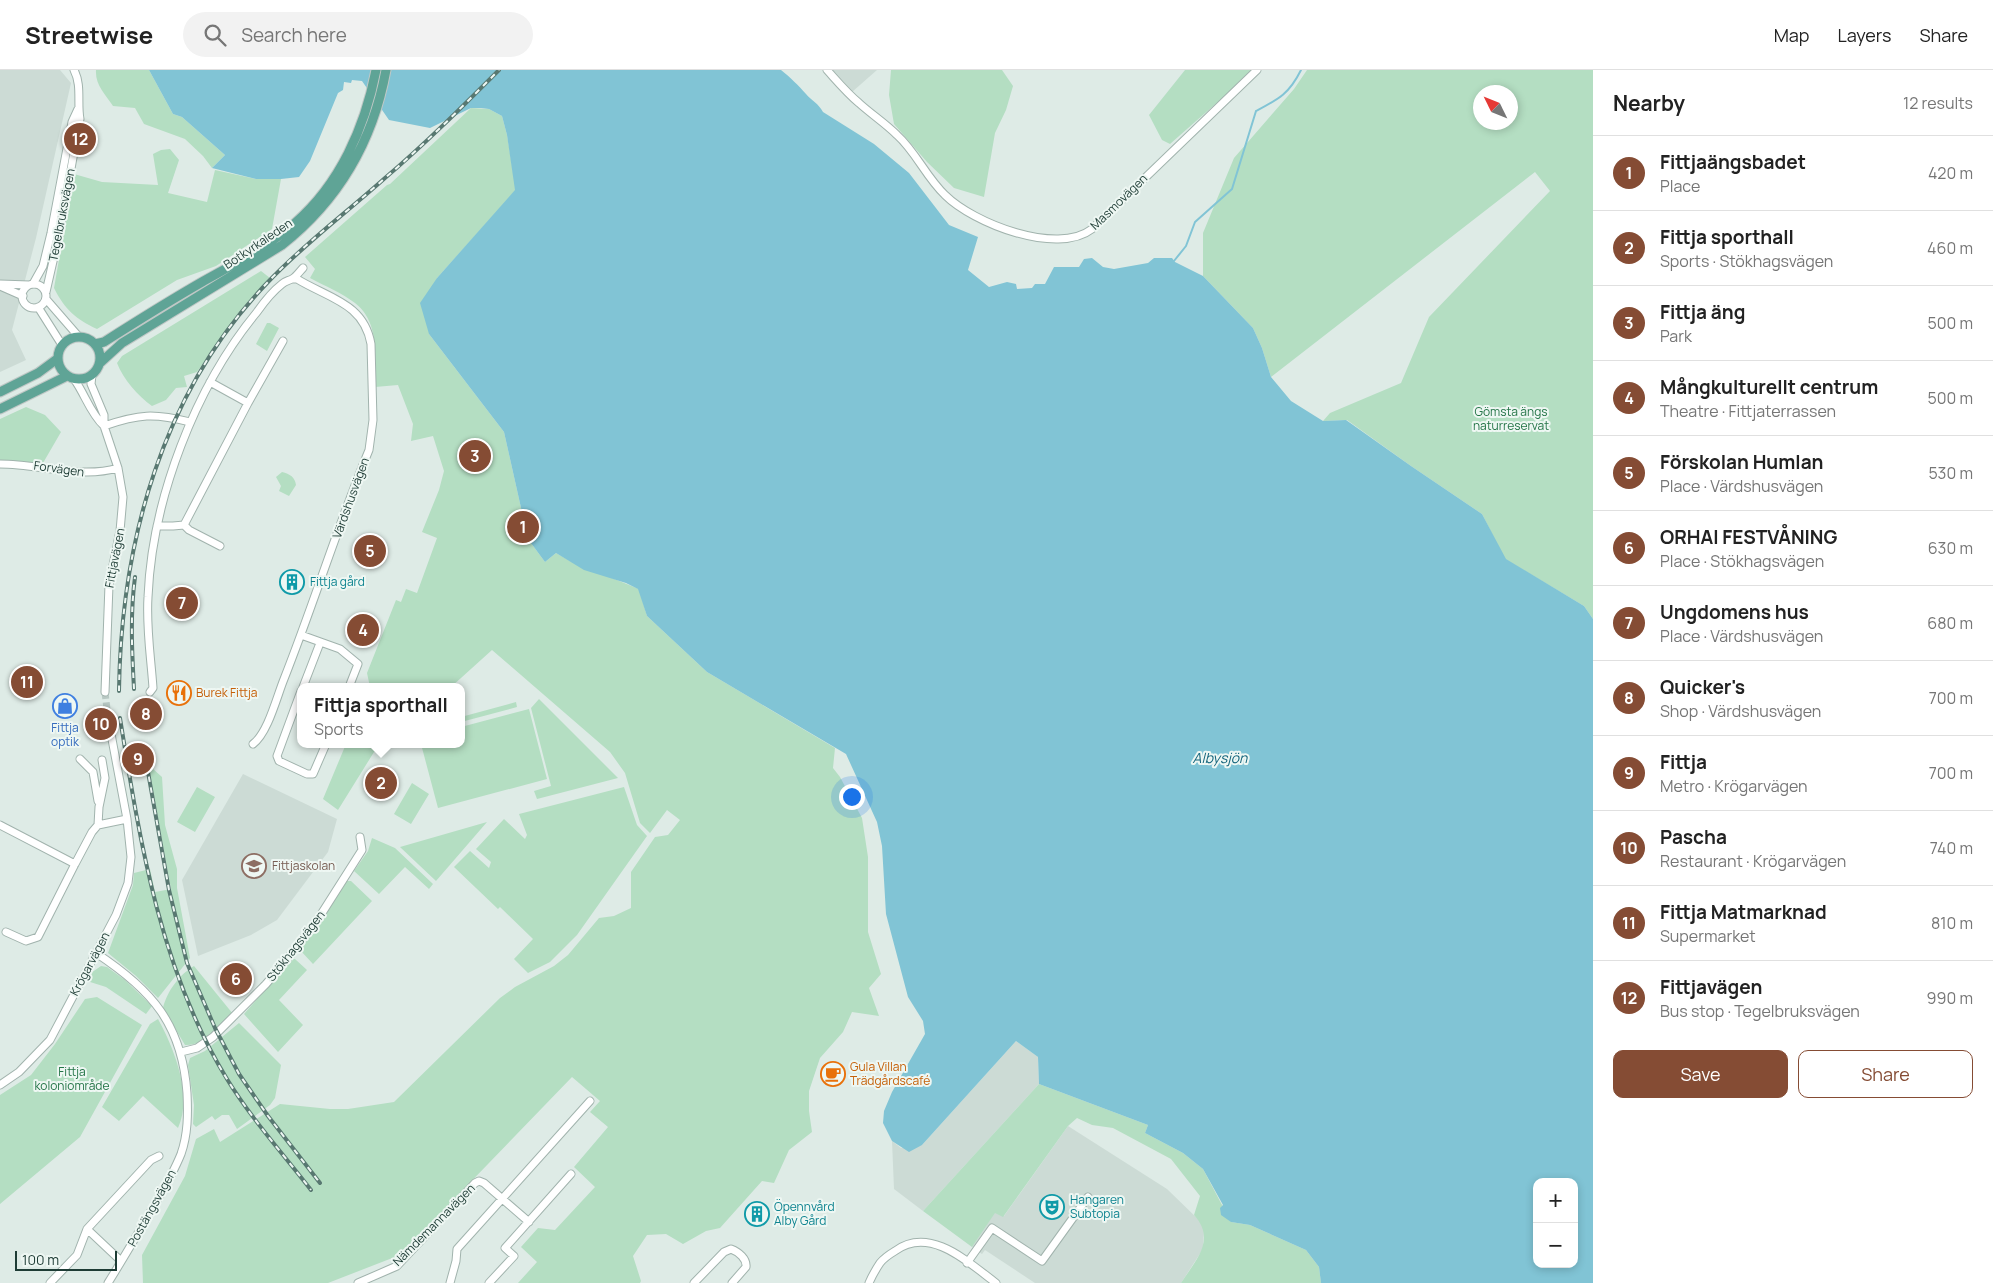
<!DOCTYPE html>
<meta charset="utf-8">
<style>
:root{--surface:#fff;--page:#f2f2f2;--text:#222;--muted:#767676;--line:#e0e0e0;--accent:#854c34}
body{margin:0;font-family:Manrope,sans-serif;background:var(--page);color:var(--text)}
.controls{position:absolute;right:15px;bottom:15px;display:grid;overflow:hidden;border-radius:10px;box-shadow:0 2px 8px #0003}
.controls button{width:45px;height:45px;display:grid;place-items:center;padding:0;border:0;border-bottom:1px solid var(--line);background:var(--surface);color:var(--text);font:25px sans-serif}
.compass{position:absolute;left:1473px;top:15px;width:45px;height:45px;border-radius:50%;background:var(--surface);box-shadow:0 2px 8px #0003;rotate:313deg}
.scale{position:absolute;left:15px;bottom:12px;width:102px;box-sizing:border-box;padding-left:5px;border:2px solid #1e3c35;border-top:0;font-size:14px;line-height:18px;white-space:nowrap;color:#1e3c35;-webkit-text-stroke:4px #eef7f3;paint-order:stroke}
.you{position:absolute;left:851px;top:726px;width:18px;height:18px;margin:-12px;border:4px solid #fff;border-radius:50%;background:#1a73e8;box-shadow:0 0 0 8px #1a73e833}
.badge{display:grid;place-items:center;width:32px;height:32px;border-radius:50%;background:var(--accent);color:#fff;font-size:16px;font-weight:700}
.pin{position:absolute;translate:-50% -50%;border:2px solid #fff;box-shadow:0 1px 5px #0006}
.popup{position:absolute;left:297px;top:613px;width:168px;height:65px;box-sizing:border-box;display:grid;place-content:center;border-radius:10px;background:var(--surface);filter:drop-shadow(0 1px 4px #0005);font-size:16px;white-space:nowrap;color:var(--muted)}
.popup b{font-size:19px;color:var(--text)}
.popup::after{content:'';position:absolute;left:50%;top:100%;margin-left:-10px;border:10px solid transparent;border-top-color:var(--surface)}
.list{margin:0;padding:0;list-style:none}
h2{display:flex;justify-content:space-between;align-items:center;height:65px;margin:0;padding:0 20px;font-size:21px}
h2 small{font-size:16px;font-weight:400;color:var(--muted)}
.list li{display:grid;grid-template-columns:32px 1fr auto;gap:15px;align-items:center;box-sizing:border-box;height:75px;padding:0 20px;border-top:1px solid var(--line)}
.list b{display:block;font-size:19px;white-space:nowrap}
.list p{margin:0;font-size:16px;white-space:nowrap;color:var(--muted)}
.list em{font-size:16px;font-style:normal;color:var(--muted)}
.actions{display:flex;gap:10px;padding:15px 20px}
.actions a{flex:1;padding:11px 0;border:1px solid var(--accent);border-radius:10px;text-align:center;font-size:18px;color:var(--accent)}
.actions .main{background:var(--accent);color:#fff}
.icon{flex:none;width:28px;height:28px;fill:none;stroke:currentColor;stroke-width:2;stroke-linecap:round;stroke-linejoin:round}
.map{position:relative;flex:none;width:1593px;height:1213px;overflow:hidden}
header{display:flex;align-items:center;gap:30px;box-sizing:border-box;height:70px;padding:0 25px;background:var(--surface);border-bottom:1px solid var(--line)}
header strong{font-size:24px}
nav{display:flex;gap:28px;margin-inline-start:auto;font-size:18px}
.search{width:350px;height:45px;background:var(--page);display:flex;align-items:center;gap:12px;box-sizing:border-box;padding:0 18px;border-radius:28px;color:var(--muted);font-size:19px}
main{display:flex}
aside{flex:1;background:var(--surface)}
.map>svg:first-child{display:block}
.built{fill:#ccdbd5}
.green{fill:#b4dec2;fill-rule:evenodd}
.water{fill:#81c4d5;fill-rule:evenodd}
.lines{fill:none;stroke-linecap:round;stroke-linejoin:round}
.stream{stroke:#81c4d5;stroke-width:2}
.minor-tunnel{stroke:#b8c8c3;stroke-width:7;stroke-dasharray:7 3.5;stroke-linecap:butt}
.minor-casing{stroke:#a1b3ad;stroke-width:9}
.major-casing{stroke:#c0c8c6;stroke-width:11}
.minor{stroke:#fff;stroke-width:7}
.major{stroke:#5fa496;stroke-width:9}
.rail-casing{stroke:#587871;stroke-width:4}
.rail{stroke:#eef7f3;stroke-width:2;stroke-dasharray:5.5;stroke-linecap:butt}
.labels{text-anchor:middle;stroke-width:4;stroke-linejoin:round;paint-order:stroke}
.street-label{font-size:12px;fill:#1e3c35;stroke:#eef7f3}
.park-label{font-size:12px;fill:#257548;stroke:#eef7f3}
.culture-label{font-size:12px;fill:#0d838f;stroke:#eef7f3;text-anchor:start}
.food-label{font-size:12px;fill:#c56008;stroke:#eef7f3;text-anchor:start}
.shop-label{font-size:12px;fill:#366cbe;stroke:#eef7f3}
.education-label{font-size:12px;fill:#785e54;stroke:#eef7f3;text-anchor:start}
.water-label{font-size:14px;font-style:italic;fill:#14657c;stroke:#eef7f3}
</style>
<header>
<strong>Streetwise</strong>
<div class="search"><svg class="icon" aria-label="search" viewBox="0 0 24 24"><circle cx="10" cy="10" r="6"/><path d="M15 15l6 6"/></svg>Search here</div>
<nav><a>Map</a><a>Layers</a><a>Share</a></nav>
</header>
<main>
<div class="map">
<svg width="1593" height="1213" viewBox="0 0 1593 1213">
<rect width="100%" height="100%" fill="#deebe6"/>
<!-- built -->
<path class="built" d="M0 0H60L71 13 36 168 12 260 26 290 0 302Z
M832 0H877L852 22Z
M243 704 337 749 328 782 277 850 251 865 198 886 182 810Z
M1016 971 1038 987 1039 1014 923 1141 894 1119 892 1071 901 1078 922 1075Z
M1068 1056 1167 1119 1201 1152 1204 1161 1203 1179 1181 1213H1035L985 1180 982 1184 972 1177 995 1142 1004 1146Z"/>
<!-- green -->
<path class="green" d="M96 0H149L173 44 182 47 225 85 212 98 203 86 185 69 144 54 135 38 113 36C105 24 95 15 96 0Z
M891 0H1002L1013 16 1006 40 995 63 984 127 954 118 927 92 894 54 889 25Z
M1185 0H1254L1170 74 1162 70 1149 45Z
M1307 0H1593V549L1584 536 1505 489 1482 444 1411 396 1347 350 1323 351 1330 343 1401 313 1429 247 1550 121 1535 102 1271 307 1262 278 1253 258 1203 206V163L1234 88 1294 19ZM1480 22H1510V52H1480Z
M471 38 489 39 502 46 507 65 516 120 437 208 429 264 504 362 528 469 545 492 556 483 570 491 639 519 647 546 707 602 835 678 833 698 840 707 862 748 868 787V862L881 904 869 918 879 946 852 942 843 962 820 988 809 1021V1041L812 1062 789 1080 774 1113 762 1111 720 1158 706 1161 683 1174 666 1164 647 1165 633 1186 641 1211 640 1213H518L537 1192 521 1177 538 1158 555 1160 595 1117 574 1097 608 1057 590 1042 600 1031 572 1007 400 1185 328 1213H143L142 1185 185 1106 196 1069 214 1059 220 1072 280 1034 330 1039H348L394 1032 500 928 515 917 554 896 568 885 599 848 614 846 631 838V802L655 767 668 765 680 750 667 740 650 763 640 753 625 703 610 682 492 580 451 617H370L367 603 396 530 401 532 406 519 417 523 437 468 422 462 439 420 444 401 433 366 411 371 413 354 398 315 375 317C375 288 380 252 355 233 342 223 325 216 310 208L315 199 305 187 387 115 390 114Z
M170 79 179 90 168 123 207 132 215 100 256 109H281L272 159 216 196 177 210 97 259C76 249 65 240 54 218L74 104 102 112 158 115 153 84 161 80Z
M261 201 270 208 242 239 197 302 184 306 187 317 176 318 166 330 152 336C138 326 123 309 117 293L122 286Z
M267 253H270L279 258 267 281 256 274Z
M26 337 45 345 61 362 43 393 0 390V349Z
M282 402C290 404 295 407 296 415L289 426 279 421 281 416 276 407Z
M539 629 618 708 537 729 534 721 551 716 531 638Z
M516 632 517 637 461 652V647Z
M529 639 547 709 438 738 421 674H461V657Z
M346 674H388L384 678 374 682 338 740 323 729Z
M152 698 162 707 165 755 177 799V818L190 888 158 928 136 906 108 883 133 815 134 803 150 799 155 822 171 819 149 699Z
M412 713 429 724 411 754 394 744Z
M197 717 215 727 195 762 177 752Z
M624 717 637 755 647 766 577 865 550 892 528 903 514 889 533 869 500 837 498 839 454 797 470 781 489 798 491 792 476 779 504 749 525 769 527 765 519 744Z
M487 752 436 811 400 777Z
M372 768 395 778 433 814 429 819 405 797 379 824 354 801 368 781Z
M347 811H351L372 831 313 894 300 880Z
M292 889H295L307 900 279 930 303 955 278 982 244 944Z
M101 896 107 897 125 910 152 936 146 944 106 917 87 911 91 903Z
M194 896 233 944C220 957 204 976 185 975L163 938C167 921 180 904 194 896Z
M97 927 142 955 80 1067 0 1134V1025L31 1005 55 974 85 929Z
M158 949C174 978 193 1025 178 1058L143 1026 119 1051 102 1037 150 954Z
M239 953 281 995 275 1028 270 1035 237 1059 229 1045H222L215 1050 212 1046 196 1057 193 1054 194 1035 188 995 190 988 205 981Z
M1039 1014 1148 1055 1145 1063 1183 1083 1203 1099 1231 1152 1250 1155 1306 1180 1319 1197 1321 1213H1181C1195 1191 1217 1170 1194 1145L1200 1126 1171 1089 1113 1058 1092 1055 1077 1048 1068 1056 1003 1147 995 1143 972 1177 923 1141Z"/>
<!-- water -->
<path class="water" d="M149 0H781C791 8 798 15 806 24 811 30 819 34 823 42L874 74 909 103 949 155 978 167 968 200 989 217 1007 212 1016 214 1017 219 1032 218 1035 214H1045L1054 197H1079L1084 189 1092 188 1103 197 1114 199 1148 193 1154 188H1172L1175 192 1203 206 1253 258 1262 278 1271 307 1291 331 1323 351 1346 350 1411 396 1482 444 1506 489 1584 536 1593 549V1213H1321L1319 1197 1306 1180 1250 1155 1231 1152 1221 1145 1220 1138 1223 1135 1203 1099 1183 1083 1145 1063 1148 1055 1039 1014 1038 987 1016 971 922 1075 909 1082 892 1071 883 1053 884 1041 892 1022 925 964 923 951 908 927 886 844 882 776 877 752 846 684 707 602 647 546 638 519 626 513 584 500 556 483 545 492 528 469 504 362 429 264 420 233 437 208 515 120 507 65 502 46 489 39 481 38H471L430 58 389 50 362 11 352 10 351 13 344 12 343 20 338 23 310 91 299 107 281 109H256L212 98 225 85 182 47 173 44ZM1537 1112H1574V1194H1537Z"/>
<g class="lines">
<!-- stream -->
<path class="stream" d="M1174 191 1186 176 1195 152 1232 119 1256 41C1279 29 1289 24 1301 0"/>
<!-- minor-tunnel -->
<path class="minor-tunnel" d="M105 622 108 648"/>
<defs>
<path id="minor" d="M827 0C837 11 847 23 859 33 871 44 885 53 897 65 916 82 926 107 945 125 973 153 1057 186 1092 159L1257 0
M0 214 29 215
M33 214 43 196 51 163 72 52 78 39
M22 226a12 12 0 1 1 24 0a12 12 0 1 1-24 0Z
M0 216 23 226
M46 222 59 165 80 49C77 33 82 15 74 0
M46 229 79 267
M38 237 62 275
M92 305 91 314 104 345V356L118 398 123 427 120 461 109 515 105 622
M74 309C85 324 90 343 104 356
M210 312 248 333
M104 356C139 344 154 343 190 352
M0 394C39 394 80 409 118 398
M184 455 189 460 220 476
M157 456H173L184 455 248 333 283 271
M301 565 340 579 358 594 349 617
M303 617 320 573
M301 621 277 686 279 691 307 704H313L326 674
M150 622 153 618C151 588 146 558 148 527 152 430 195 317 257 242 264 232 273 221 282 214 285 211 288 211 292 209 296 207 300 201 303 198
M253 674C268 663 277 626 284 609 314 533 338 455 369 380L373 350 371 274C364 233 328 228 297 209H293
M80 689 93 702 98 731
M102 690 105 708 99 737 98 755 127 749
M0 755 75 794 92 762 98 755
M6 862 26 871 38 867 75 794
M96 883C152 920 182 954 187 1023 188 1044 188 1064 181 1084 173 1104 162 1122 151 1141 137 1165 123 1189 108 1213
M181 982 197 978 213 967 266 914 292 883 320 846 362 780 360 767
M0 1015 19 1002 50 970 116 845 128 813 131 787 127 749 108 648
M87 1159 121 1191
M967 1193 992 1158 1042 1191 1088 1127
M50 1213 77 1185 87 1159 151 1090 159 1086
M358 1213 397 1196 475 1113 479 1111 484 1113 529 1152
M450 1213 456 1191 457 1179 590 1031
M489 1213 514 1186 505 1178 571 1104
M694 1213 724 1182 731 1179C739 1182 747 1189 746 1197L732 1213
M869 1213C872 1206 876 1199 880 1193 884 1188 890 1184 895 1181 930 1155 969 1193 996 1213"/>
<path id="major" d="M58 288a21 21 0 1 1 42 0a21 21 0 1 1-42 0Z
M95 274 104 272C137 251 169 231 202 212 234 194 268 177 295 153 340 114 365 57 376 0
M100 293 122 273 282 175C339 130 373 71 386 0
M0 322 38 303 57 289
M0 339 67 306"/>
</defs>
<!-- minor casing -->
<use href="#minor" class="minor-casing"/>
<!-- major casing -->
<use href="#major" class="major-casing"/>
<!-- minor -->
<use href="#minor" class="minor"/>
<!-- major -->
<use href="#major" class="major"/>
<defs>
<path id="rail" d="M134 619C132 582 130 545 135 507
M119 621C121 472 162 322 268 212 304 174 346 143 385 108 425 74 462 37 499 0
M120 648C140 772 160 900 227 1009 250 1047 284 1085 311 1120
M143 674 169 820 187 893 215 958 239 1004 268 1046 320 1113"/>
</defs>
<!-- rail casing -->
<use href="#rail" class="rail-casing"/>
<!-- rail -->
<use href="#rail" class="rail"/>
</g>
<!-- icons -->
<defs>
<symbol id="building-ring" viewBox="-11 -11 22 22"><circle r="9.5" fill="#eef7f3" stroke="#0f9aa8" stroke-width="1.5"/><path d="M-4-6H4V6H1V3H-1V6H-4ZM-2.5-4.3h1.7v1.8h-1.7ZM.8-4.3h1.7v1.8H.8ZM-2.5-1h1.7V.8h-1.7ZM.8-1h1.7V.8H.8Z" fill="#0f9aa8"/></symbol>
<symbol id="restaurant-ring" viewBox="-11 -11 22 22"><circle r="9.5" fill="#eef7f3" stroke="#e8710a" stroke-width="1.5"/><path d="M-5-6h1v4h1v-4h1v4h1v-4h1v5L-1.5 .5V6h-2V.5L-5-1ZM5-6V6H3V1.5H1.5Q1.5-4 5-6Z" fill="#e8710a"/></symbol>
<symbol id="shop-ring" viewBox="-11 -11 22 22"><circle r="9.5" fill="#eef7f3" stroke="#3f7fe0" stroke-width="1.5"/><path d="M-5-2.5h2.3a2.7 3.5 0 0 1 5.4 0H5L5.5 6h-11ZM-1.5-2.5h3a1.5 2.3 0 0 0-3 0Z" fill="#3f7fe0"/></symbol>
<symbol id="school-ring" viewBox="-11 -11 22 22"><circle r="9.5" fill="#eef7f3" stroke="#8d6e63" stroke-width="1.5"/><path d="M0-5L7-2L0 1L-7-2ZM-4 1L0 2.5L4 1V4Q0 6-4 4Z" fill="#8d6e63"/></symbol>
<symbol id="cafe-ring" viewBox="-11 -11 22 22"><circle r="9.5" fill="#eef7f3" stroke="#e8710a" stroke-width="1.5"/><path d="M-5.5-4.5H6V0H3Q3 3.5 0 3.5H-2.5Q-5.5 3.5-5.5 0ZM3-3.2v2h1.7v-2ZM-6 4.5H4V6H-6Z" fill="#e8710a"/></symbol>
<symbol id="theatre-ring" viewBox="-11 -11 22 22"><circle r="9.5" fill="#eef7f3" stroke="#0f9aa8" stroke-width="1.5"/><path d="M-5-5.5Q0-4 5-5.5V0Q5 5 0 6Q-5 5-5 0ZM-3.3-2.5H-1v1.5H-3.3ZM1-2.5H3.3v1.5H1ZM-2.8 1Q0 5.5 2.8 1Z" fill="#0f9aa8"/></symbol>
</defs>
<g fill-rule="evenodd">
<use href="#building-ring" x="278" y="498" width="28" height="28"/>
<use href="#restaurant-ring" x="165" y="609" width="28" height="28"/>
<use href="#shop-ring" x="51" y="622" width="28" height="28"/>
<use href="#school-ring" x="240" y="782" width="28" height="28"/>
<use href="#cafe-ring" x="819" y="990" width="28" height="28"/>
<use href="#theatre-ring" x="1038" y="1123" width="28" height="28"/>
<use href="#building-ring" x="743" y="1130" width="28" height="28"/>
</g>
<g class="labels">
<!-- street labels -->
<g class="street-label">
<text transform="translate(1119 132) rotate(-44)" y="4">Masmovägen</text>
<text transform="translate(62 145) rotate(-79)" y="4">Tegelbruksvägen</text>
<text transform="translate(258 174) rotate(-34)" y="4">Botkyrkaleden</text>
<text transform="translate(59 399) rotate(8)" y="4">Forvägen</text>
<text transform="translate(351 428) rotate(-70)" y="4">Värdshusvägen</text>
<text transform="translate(115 488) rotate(-79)" y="4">Fittjavägen</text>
<text transform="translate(296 876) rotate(-52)" y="4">Stökhagsvägen</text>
<text transform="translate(90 894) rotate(-62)" y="4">Krögarvägen</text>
<text transform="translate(152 1138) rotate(-61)" y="4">Postängsvägen</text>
<text transform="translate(434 1155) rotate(-45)" y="4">Nämdemannavägen</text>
</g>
<!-- park labels -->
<g class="park-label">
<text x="1511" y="346">Gömsta ängs<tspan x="1511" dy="14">naturreservat</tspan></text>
<text x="72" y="1006">Fittja<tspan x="72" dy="14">koloniområde</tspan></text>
</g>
<!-- culture labels -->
<g class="culture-label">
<text x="310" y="516">Fittja gård</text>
<text x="1070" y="1134">Hangaren<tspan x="1070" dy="14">Subtopia</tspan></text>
<text x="774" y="1141">Öpennvård<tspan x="774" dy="14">Alby Gård</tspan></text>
</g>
<!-- food labels -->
<g class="food-label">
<text x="196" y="627">Burek Fittja</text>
<text x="850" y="1001">Gula Villan<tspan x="850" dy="14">Trädgårdscafé</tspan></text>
</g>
<!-- shop labels -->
<g class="shop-label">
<text x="65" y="662">Fittja<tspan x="65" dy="14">optik</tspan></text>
</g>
<!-- education labels -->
<g class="education-label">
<text x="272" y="800">Fittjaskolan</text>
</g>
<!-- water labels -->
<g class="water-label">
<text x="1220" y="693">Albysjön</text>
</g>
</g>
</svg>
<div class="controls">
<button>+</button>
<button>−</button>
</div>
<svg class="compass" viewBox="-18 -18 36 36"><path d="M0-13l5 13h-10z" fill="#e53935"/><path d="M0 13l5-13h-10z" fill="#767676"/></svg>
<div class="scale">100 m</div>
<div class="you"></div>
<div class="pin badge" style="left:523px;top:457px">1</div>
<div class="pin badge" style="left:381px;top:713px">2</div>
<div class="popup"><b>Fittja sporthall</b>Sports</div>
<div class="pin badge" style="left:475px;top:386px">3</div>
<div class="pin badge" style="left:363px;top:560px">4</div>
<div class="pin badge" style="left:370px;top:481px">5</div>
<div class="pin badge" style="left:236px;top:909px">6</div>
<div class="pin badge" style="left:182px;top:533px">7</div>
<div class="pin badge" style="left:146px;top:644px">8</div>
<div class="pin badge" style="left:138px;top:689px">9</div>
<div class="pin badge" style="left:101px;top:654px">10</div>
<div class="pin badge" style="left:27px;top:612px">11</div>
<div class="pin badge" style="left:80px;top:69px">12</div>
</div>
<aside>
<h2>Nearby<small>12 results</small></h2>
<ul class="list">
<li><span class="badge">1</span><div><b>Fittjaängsbadet</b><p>Place</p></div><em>420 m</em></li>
<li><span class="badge">2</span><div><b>Fittja sporthall</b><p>Sports · Stökhagsvägen</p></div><em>460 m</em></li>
<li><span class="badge">3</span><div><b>Fittja äng</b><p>Park</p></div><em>500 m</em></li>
<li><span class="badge">4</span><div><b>Mångkulturellt centrum</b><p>Theatre · Fittjaterrassen</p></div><em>500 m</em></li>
<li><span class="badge">5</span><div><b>Förskolan Humlan</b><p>Place · Värdshusvägen</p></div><em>530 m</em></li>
<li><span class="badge">6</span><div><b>ORHAI FESTVÅNING</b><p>Place · Stökhagsvägen</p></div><em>630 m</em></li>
<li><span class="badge">7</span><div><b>Ungdomens hus</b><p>Place · Värdshusvägen</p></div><em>680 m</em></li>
<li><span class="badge">8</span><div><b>Quicker's</b><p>Shop · Värdshusvägen</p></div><em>700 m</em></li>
<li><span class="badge">9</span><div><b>Fittja</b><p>Metro · Krögarvägen</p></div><em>700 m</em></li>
<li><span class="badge">10</span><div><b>Pascha</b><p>Restaurant · Krögarvägen</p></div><em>740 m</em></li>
<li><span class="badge">11</span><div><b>Fittja Matmarknad</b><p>Supermarket</p></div><em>810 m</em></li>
<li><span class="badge">12</span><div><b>Fittjavägen</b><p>Bus stop · Tegelbruksvägen</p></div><em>990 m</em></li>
</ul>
<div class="actions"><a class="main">Save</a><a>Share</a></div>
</aside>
</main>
